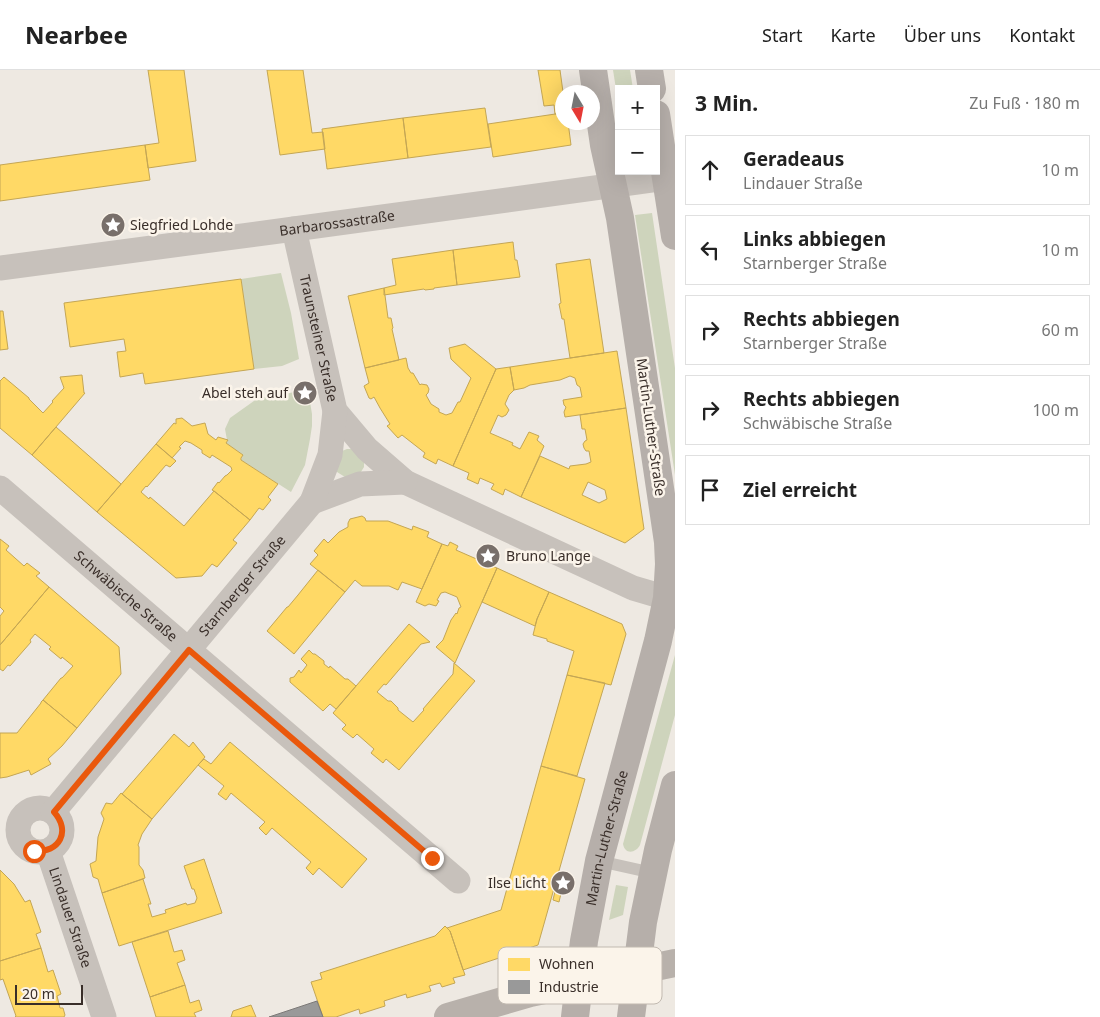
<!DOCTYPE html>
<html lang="de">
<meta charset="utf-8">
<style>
:root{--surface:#fff;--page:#f2f2f2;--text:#222;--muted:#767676;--line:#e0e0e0}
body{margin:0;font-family:"Noto Sans",sans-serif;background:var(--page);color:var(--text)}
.controls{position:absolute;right:15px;top:15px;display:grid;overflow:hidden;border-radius:0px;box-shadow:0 5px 20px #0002}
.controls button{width:45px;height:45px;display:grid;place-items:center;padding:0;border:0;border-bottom:1px solid var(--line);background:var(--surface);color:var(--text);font:25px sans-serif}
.compass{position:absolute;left:555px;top:15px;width:45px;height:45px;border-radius:50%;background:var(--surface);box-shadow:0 5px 20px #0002;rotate:170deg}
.scale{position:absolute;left:15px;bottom:12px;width:68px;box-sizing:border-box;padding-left:5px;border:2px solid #392e29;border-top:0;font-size:14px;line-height:18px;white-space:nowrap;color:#392e29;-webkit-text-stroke:4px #fbf4ea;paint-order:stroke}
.stop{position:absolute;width:15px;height:15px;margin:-11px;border:4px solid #ea580c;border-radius:50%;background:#fff}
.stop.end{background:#ea580c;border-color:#fff;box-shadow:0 1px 5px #0008}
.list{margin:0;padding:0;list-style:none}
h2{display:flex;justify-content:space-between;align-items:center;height:65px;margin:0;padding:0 20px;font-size:21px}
h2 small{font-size:16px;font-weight:400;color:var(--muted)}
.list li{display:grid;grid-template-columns:32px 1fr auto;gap:15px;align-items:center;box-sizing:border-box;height:70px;margin:0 10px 10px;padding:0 10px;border:1px solid var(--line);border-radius:0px}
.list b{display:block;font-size:19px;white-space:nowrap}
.list p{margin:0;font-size:16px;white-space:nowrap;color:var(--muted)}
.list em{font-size:16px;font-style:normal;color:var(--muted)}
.icon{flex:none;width:28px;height:28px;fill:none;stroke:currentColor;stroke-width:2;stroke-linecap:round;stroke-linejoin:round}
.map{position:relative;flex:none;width:675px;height:947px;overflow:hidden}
header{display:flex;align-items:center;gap:30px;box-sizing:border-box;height:70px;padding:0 25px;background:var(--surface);border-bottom:1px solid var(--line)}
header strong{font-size:24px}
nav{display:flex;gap:28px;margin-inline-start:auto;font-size:18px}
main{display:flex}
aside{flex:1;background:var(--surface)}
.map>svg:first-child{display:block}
.green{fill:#ced4bc}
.homes{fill:#ffd966;stroke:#c4a654;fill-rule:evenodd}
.industry{fill:#999;stroke:#7c7977}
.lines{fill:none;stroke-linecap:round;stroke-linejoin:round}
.lane{stroke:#c7c1bb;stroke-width:12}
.street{stroke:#c7c1bb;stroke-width:25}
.secondary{stroke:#b8b1ab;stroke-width:28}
.primary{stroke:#b6afaa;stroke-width:28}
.route{stroke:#ea580c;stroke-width:6}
.labels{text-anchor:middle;stroke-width:5;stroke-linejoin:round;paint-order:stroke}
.street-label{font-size:14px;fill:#392e29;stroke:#fbf4ea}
.poi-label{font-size:14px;fill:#392e29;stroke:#fbf4ea;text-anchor:start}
.key{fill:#fbf4ea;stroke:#c1b9b0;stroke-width:1}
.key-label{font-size:14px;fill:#392e29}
</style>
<header>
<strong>Nearbee</strong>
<nav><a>Start</a><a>Karte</a><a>Über uns</a><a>Kontakt</a></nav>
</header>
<main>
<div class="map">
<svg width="675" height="947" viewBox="0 0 675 947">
<rect width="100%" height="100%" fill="#eee9e2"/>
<!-- green -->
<path class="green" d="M613 0H630L633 19H619V38Z
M652 143 675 298V405L635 145Z
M281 203 291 243 299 289 282 296 254 299 241 209Z
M308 320 312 344V356L310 369 305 395 291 422 241 390 243 385 226 373 228 371 227 370 225 359 230 348 258 328Z
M347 379H352L364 392V397L359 405 345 407 337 402 336 397 342 381Z
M675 585V645L640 775C636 783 625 785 623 774Z
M616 815 628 817 623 845 609 850Z"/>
<!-- homes -->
<path class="homes" d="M148 0H184L196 91 148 98 145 75 159 73Z
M267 0H303L312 63 323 62 325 79 280 85Z
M538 0H560L563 22 562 43 555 44 554 35 544 36Z
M485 38 491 77 408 88 403 48Z
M562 43V52H568L571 75 493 87 488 54Z
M403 48 408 88 327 99 322 59Z
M145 75 150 110 0 131V95Z
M513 172 515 190H517L520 207 457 215 453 180Z
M453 180 457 215 434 218V219L425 220 424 219 384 225V218L396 215 392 189Z
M590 189 604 283 570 288 564 249H562L559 234 561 233 556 194Z
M241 209 254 299 145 314 143 303 120 307 117 282 126 281 124 269 70 277 64 233Z
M384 218 388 248H391L393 258 392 259 399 290 365 298 348 226Z
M0 241H3L8 279 0 280Z
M465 274 496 299 453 396 438 389 436 394 423 387 425 383 402 365 398 368 387 356 390 354 380 338 374 327 371 329 369 328 364 316 369 313 365 298 406 288 408 298 411 303H413L420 315 421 314 427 315 429 319 428 323 426 325 431 334 439 339V342L446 345 452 343 458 332H460L471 308 451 289 449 278Z
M617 281 626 338 565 347 564 342 566 337 564 335 563 330 582 327 580 317 577 315 575 308 570 306 560 310 530 315 524 318 514 320 510 297Z
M510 297 514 320 509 325 505 334 509 340 506 345 502 347 498 345 490 363 513 373 512 375 520 379 529 362 539 366 537 370 544 376 521 427 505 419 503 425 491 419 494 414 480 408 478 414 467 409 469 403 453 396 496 299Z
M82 305 84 323H85L32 385 0 358V311L4 307 29 328V329L43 343 53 332 52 331 64 318 60 307Z
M626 338 644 459 625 473 521 427 540 386 569 399 570 396 586 394 591 392 589 381H586L584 378 583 374 585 371 587 370 585 359H582L580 345ZM588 412 605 420 607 429 599 433 582 425Z
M182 348 192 356 205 353 208 364 216 370 218 367 228 370 226 373 243 385 241 388V390L278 414 268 427 271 430 263 440 259 438 250 450 214 421 212 420 218 412 219 413 225 406 227 405 232 400 231 397 212 385 210 388 202 383V380L191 373 185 371 179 377 181 378 172 388 156 374 174 353 176 354V349Z
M56 357 121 414 97 442 32 385Z
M156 374 176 391 170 397 166 395 147 417 146 416 141 422 149 429 150 427 184 456 214 421 250 450 233 470 237 473 217 497 212 494 202 506 176 508 97 442Z
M362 446 365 448 366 451H388L412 460 413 456 429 462 427 467 442 474 422 519 402 512 398 520 389 516H362L355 510 345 522 310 494 318 485 314 481 324 469 328 473 339 462 348 457V453L350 449Z
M0 469 9 476 6 480 24 496 27 493 40 503 36 506 49 517 0 575V546L4 541 0 537Z
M450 472 458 476 456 480 497 498 455 593 436 577 443 570 451 550 456 543 457 544 459 538 461 537 457 527 445 522 441 523 437 530 439 531 436 536 429 534 425 536 416 532 442 474 448 476Z
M497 498 549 522 537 549 535 556 482 532Z
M318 500 345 522 294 584 267 561 287 537H288L298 525Z
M49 517 119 577 121 604 77 658 43 630 61 608H62L73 596 62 587 61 589 49 579 51 577 35 564 30 570 31 572 10 596 8 595 3 601 0 599V575Z
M549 522 622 554 626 564 611 615 567 605 574 581 547 571V569L533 565 537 549Z
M409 554 430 572 421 574 386 615 384 614 377 622 388 631H391L398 638V640L413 652 424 640 423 639 453 604 454 593 475 611 399 700 386 689 383 693 371 683 374 679 357 664 353 668 342 659 346 655 333 643Z
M309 580 313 584H315L324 591V594L329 598 330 596 345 609H348L356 616 336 639 330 634 323 641 290 612V608L294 607 299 600 301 603 307 595 301 589Z
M567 605 605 613 577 706 541 696Z
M43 630 77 658 62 676 48 689 51 694 31 705 29 700 7 707 0 708V663H17L41 633V632Z
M174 664 189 677 193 672 205 687 152 749 122 724Z
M230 672 367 789 342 818 319 798 313 805 306 798 311 792 272 758 266 765 259 758 265 752 231 723 226 730 218 724 224 716 198 695 204 689 211 694Z
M541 696 585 709 538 875 463 900 450 861 447 858 501 840Z
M121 723 152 749 142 764 138 775 139 777V795L143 800 145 808 102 823 98 809 93 807 90 794 96 791 98 767 104 749 101 743 106 733 112 734Z
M204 789 222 843 119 876 102 823 143 809 151 834H148L152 847 166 843 165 840 186 833 187 835 195 833 197 828 194 819H192L184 796Z
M0 800 14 814 25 832 30 830 41 862 36 864 41 878 0 891Z
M556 817 562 819 559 832 553 830Z
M445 856 450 861 465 905 453 908 455 913 442 917 440 913 429 916 431 921 407 928 406 924 384 931 385 936 360 944 359 939 336 947H323L311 912 322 909 320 903 435 866Z
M168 861 174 882 182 880 185 890 177 893 185 915 150 927 132 872Z
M41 878 48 902 53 900 61 924 57 926 60 938H63L65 945 64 947H15L16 946 3 909 0 910V891Z
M185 915 190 933 199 930 202 940 194 943 196 947H156L150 927Z
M251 935 256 947H231L233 941Z"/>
<!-- industry -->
<path class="industry" d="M317 931 323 947H269Z"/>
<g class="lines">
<!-- lane -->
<path class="lane" d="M599 791 653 803"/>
<!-- street -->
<g class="street">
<path id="s1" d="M294 159 335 341 367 379 405 412 633 518 667 528"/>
<path id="s2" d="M0 198 294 159 675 107"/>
<path id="s3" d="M0 418 458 811"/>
<path d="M312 432 360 414 405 412"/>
<circle cx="40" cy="760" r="22"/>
<path id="s4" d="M53 742 312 432 330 385 335 341"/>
<path id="s5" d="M48 781 104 947"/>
</g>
<!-- secondary -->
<path class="secondary" d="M448 947 530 923 675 893"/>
<!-- primary -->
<g class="primary">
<path d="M649 0 652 19"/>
<path d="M656 44 675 166"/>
<path id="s6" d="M575 947 584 871 599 791 658 571 667 528 669 494 668 472 620 148 604 75 593 0"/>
<path d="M631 947 643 852 658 780 675 715"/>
</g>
</g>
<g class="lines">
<!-- route -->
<path class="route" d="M34 781C60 783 71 761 54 742L189 580 432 788"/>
</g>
<!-- icons -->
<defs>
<symbol id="sight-disc" viewBox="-11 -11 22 22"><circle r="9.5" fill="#786f6a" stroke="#fbf4ea"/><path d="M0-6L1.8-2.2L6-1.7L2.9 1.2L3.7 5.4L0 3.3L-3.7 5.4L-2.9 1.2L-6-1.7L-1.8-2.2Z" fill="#fff"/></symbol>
</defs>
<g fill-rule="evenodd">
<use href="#sight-disc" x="99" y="141" width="28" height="28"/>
<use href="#sight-disc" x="291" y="309" width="28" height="28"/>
<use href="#sight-disc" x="474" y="472" width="28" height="28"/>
<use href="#sight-disc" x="549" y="799" width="28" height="28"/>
</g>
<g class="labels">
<!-- street labels -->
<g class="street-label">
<text dy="5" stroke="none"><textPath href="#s2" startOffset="340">Barbarossastraße</textPath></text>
<text dy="5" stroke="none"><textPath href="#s1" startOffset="112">Traunsteiner Straße</textPath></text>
<text transform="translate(651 357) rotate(82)" y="5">Martin-Luther-Straße</text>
<text dy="5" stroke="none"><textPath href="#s4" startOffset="295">Starnberger Straße</textPath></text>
<text dy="5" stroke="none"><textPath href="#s3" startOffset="166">Schwäbische Straße</textPath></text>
<text dy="5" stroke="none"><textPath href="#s6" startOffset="182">Martin-Luther-Straße</textPath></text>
<text dy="5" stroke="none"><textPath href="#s5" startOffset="70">Lindauer Straße</textPath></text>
</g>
<!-- poi labels -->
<g class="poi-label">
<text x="130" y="160">Siegfried Lohde</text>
<text x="288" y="328" text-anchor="end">Abel steh auf</text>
<text x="506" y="491">Bruno Lange</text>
<text x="546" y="818" text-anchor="end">Ilse Licht</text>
</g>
</g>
<!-- legend -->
<rect x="498" y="877" width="164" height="57" rx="8" class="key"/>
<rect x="508" y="888" width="22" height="13" fill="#ffd966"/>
<rect x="508" y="910" width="22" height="14" fill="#999"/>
<g class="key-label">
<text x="539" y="899">Wohnen</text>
<text x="539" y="922">Industrie</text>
</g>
</svg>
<div class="controls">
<button>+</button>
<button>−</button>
</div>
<svg class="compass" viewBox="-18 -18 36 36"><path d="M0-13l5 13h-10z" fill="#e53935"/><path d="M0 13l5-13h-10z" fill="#767676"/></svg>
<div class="scale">20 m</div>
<div class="stop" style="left:34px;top:781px"></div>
<div class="stop end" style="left:432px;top:788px"></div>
</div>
<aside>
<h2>3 Min.<small>Zu Fuß · 180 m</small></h2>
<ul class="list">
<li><svg class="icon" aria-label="ahead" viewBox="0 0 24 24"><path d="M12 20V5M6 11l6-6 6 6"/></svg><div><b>Geradeaus</b><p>Lindauer Straße</p></div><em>10 m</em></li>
<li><svg class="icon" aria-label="left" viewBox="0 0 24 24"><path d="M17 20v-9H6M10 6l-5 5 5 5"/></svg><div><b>Links abbiegen</b><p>Starnberger Straße</p></div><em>10 m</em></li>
<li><svg class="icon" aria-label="right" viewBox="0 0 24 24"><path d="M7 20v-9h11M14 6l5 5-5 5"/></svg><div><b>Rechts abbiegen</b><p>Starnberger Straße</p></div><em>60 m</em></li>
<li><svg class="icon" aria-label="right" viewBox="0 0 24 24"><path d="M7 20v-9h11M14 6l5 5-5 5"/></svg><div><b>Rechts abbiegen</b><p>Schwäbische Straße</p></div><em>100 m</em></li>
<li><svg class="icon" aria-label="arrive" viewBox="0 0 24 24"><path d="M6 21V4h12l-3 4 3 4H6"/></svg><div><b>Ziel erreicht</b></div></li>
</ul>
</aside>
</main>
